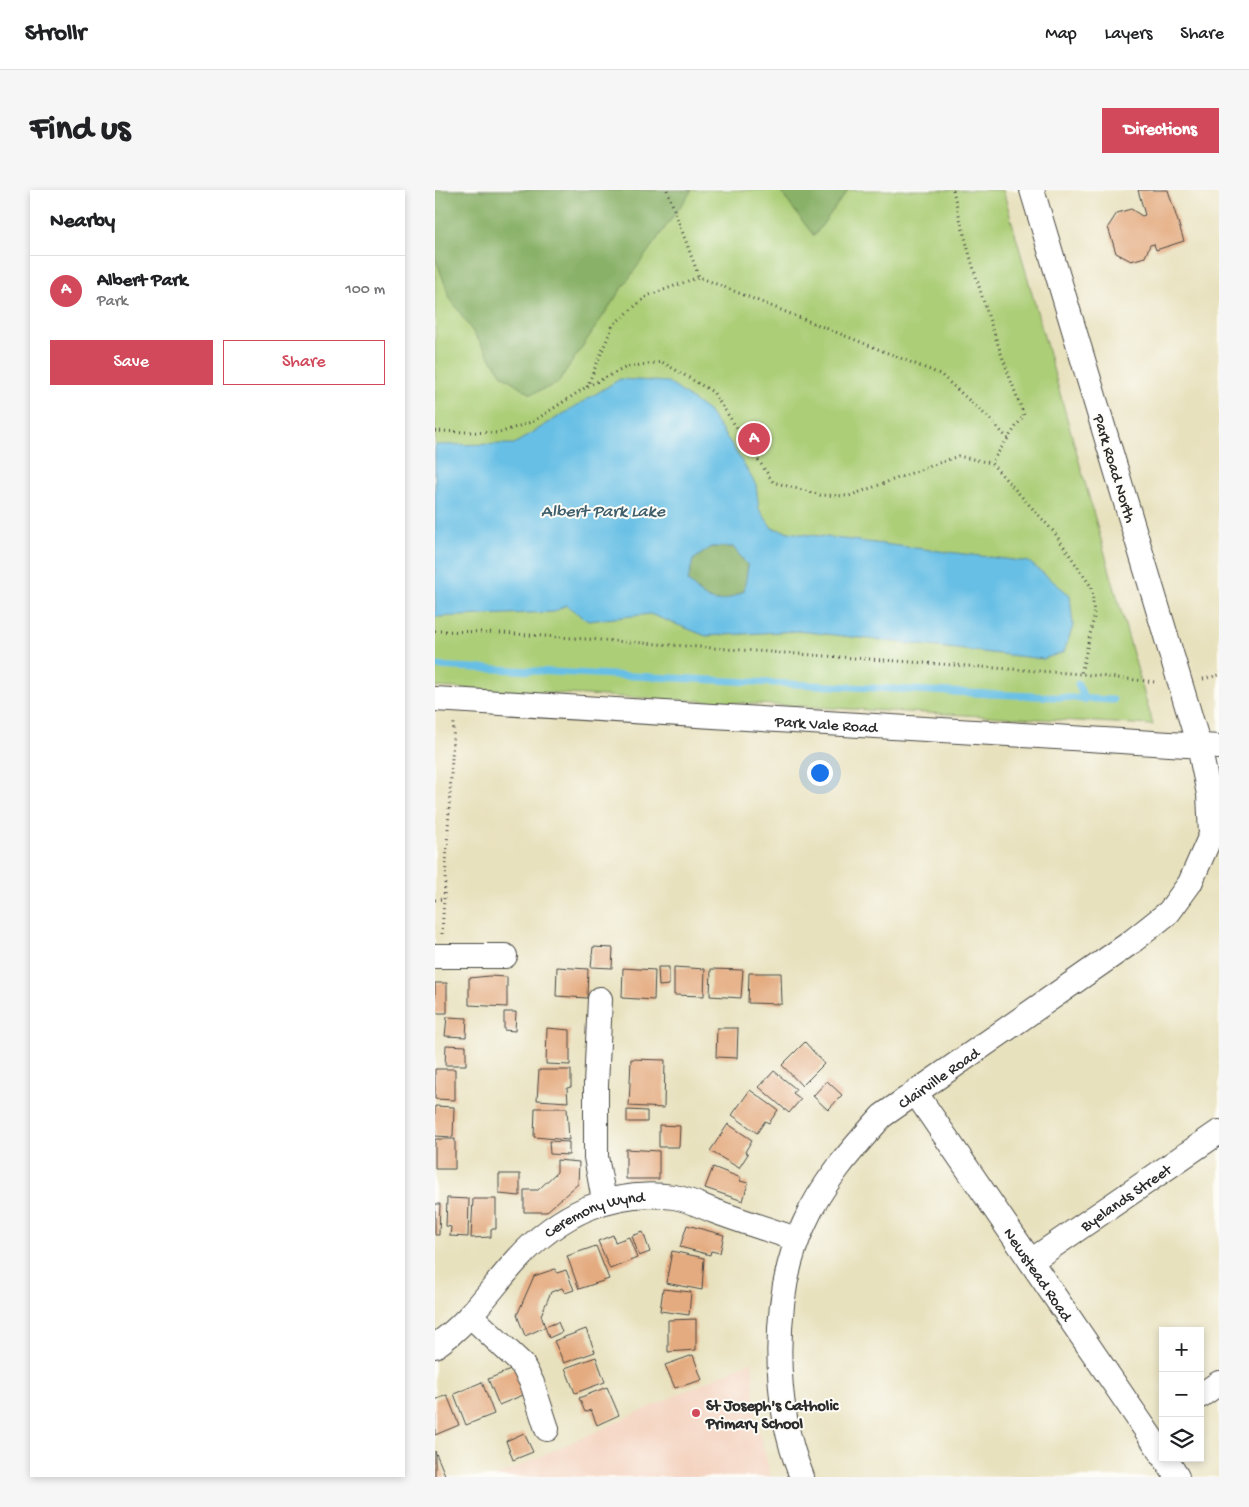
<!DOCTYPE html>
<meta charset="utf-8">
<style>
:root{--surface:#fff;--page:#f6f6f6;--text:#202124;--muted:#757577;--line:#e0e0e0;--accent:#d1495b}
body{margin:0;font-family:"Gochi Hand",sans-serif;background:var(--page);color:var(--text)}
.controls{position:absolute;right:15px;bottom:15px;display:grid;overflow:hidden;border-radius:0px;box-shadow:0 2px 8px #0003}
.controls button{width:45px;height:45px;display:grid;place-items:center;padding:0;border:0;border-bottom:1px solid var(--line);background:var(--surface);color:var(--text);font:25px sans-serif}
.you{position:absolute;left:384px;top:582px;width:18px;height:18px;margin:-12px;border:4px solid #fff;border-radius:50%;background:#1a73e8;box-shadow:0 0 0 8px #1a73e833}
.badge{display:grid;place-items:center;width:32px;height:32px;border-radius:50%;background:var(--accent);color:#fff;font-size:16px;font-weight:700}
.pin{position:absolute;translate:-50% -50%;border:2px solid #fff;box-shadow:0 1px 5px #0006}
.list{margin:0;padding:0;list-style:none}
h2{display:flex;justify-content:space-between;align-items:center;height:65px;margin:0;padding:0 20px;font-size:21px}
h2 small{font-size:16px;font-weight:400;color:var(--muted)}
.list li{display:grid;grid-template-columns:32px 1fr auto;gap:15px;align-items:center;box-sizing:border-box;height:70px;padding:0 20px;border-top:1px solid var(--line)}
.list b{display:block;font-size:19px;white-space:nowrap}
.list p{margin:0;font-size:16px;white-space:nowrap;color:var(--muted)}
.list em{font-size:16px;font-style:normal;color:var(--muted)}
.actions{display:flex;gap:10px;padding:15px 20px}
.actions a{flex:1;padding:11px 0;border:1px solid var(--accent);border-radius:0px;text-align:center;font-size:18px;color:var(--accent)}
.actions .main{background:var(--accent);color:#fff}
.icon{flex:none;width:28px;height:28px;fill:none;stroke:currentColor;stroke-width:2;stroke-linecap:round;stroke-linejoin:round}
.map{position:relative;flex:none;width:784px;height:1287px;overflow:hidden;border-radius:0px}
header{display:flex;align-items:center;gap:30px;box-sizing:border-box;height:70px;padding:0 25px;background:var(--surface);border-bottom:1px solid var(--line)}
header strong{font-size:24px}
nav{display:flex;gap:28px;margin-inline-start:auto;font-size:18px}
.intro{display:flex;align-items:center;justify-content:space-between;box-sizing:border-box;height:120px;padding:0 30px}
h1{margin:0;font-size:35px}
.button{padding:12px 22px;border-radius:0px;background:var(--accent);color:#fff;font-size:18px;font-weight:700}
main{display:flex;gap:30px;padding:0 30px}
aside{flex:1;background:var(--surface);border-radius:0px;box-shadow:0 2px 8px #0003}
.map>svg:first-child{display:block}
.built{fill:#f4d3c0}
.green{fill:#acce77;stroke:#6c7c51}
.forest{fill:#89b168;stroke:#5a6e4a}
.water{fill:#68bfe5;stroke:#4a7588;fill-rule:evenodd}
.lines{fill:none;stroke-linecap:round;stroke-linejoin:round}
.stream{stroke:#68bfe5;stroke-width:7}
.building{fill:#e4ab80}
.minor-casing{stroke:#474641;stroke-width:26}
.path{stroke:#474641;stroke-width:3;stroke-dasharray:1 4;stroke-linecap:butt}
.minor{stroke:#fff;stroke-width:24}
.poi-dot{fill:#d1495b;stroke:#fdfcf7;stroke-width:2}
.labels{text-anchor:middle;stroke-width:4;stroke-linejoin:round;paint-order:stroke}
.street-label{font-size:16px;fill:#2b2b2b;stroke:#fdfcf7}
.poi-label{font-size:16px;font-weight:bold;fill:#2b2b2b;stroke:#fdfcf7;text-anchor:start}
.water-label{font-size:18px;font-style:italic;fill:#405f6c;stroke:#fdfcf7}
</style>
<header>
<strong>Strollr</strong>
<nav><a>Map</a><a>Layers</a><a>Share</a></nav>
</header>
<div class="intro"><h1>Find us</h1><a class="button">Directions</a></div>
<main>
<aside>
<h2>Nearby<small></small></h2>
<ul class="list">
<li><span class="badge">A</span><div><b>Albert Park</b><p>Park</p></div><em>100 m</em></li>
</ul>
<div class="actions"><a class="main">Save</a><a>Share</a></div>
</aside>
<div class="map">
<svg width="784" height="1287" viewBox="0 0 784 1287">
<rect width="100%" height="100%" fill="#fdfcf7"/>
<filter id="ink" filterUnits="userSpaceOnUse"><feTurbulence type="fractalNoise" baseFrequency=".02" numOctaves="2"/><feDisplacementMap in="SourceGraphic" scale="10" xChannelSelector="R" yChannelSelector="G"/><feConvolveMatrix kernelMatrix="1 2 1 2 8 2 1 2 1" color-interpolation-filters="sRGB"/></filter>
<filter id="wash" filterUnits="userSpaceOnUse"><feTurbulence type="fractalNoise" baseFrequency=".0096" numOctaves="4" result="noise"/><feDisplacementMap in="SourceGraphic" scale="20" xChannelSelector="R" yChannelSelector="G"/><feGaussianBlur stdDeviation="1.12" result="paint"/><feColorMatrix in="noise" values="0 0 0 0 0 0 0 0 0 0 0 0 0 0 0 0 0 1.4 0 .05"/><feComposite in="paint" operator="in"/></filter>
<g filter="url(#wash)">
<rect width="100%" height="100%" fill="#e8e1be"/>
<!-- built -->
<path class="built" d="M317 1171 321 1230 336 1287H60Z"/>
<!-- green -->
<path class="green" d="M0 0H568L718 535 0 497Z"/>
<!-- forest -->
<path class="forest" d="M0 0H257L187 98 122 194 96 204 67 185 15 108 0 67Z
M344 0H413L379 46Z
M276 357H298L313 376 309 401C279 417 276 414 253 391L258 370Z"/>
<!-- water -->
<path class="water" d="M185 189 233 192 273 221 297 255 321 295 324 319 337 338 359 343 594 372 635 405 638 436 629 462 608 469 364 441 271 446 215 424 153 431 131 415 119 422 0 427V255L79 254ZM276 357H298L313 376 309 401C280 417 275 414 253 391L258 370Z"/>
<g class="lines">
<!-- stream -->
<path class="stream" d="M0 476 678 510
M643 494 650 510"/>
</g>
<g id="blocks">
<!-- building -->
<path class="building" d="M703 0H733L749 51 721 60 719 54 715 55 710 67 696 71 681 63 673 37 682 23 696 19 707 26 710 25Z
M158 757 178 758 177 778 156 777Z
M122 777 153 779 152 808 121 806Z
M223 777H234V795L224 796Z
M239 777 270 779 269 806 239 805Z
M188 778 220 780 219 810 187 808Z
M276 779 308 780 306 808 275 806Z
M314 783H346L347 814 313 813Z
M54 786 72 787V817L34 815V788Z
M0 793H12V823H0Z
M69 822H81L80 841 69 840Z
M12 827 32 828 31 847 10 846Z
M112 838 135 840V875L111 874Z
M282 838H303L302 868 281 867Z
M370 852 389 874 367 896 347 875Z
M11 855 31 856V875H10Z
M196 869 230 870 229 918 194 916Z
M0 879H20V910L0 909Z
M104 880H136V897L132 898 133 912 102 910Z
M339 881 361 899 358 903 366 909 354 923 324 897Z
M392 891 407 905 393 920 378 906Z
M315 900 343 920 334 933 330 931 322 943 297 925Z
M0 916 19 917 18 947 0 946Z
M100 918H132L134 950 99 947Z
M192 920 212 921V932H192Z
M293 934 317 950 310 962 313 964 304 978 275 961Z
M224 935 245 936 244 957H224Z
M0 949H20V979H0Z
M114 951 134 952V965L115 964Z
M191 959 224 961V989H191Z
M122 970 144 972 143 994 111 1022H89V1000H103L122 982Z
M278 977 306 988 305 991 313 993 308 1011 270 998Z
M64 984H85V1006L64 1004Z
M12 1008 34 1009 33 1047 15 1046 16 1037 11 1036Z
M38 1009H61V1039H56V1047L36 1048Z
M0 1014H5L4 1045H0Z
M252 1035 289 1045 285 1063 276 1061 275 1065 245 1057Z
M208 1042 215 1062 204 1066 197 1046Z
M178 1045 180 1052 194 1047 202 1068 175 1079 163 1051Z
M161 1056 174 1089 144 1099 132 1066Z
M237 1061 269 1068 267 1100 231 1093Z
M120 1079 122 1083 131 1080 139 1100 130 1103 127 1098 116 1102 106 1125 110 1137 123 1132 127 1142 114 1148 110 1137 90 1146 82 1125 99 1086Z
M228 1099 256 1102 254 1125 225 1121Z
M261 1129V1160L233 1162V1130Z
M151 1139 160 1162 129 1173 119 1151Z
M258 1165 267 1190 240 1198 230 1175Z
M161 1167 170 1192 140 1203 130 1178Z
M83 1177 93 1203 64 1215 53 1189Z
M47 1192 59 1224 31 1235 19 1204Z
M172 1197 184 1225 162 1235 156 1220 150 1222 144 1208Z
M12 1205 24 1235 0 1245V1210Z
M89 1243 98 1262 78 1270 71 1251Z
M0 1261 11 1287H0Z"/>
</g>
</g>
<g filter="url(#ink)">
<use href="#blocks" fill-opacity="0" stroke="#474641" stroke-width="1"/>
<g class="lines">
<defs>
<g id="minor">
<path id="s1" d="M0 509 784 557"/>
<path d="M0 766H70"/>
<path d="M165 809 161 895V967L169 1010"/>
<path id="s2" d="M480 902 728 1265"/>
<path id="s3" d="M596 1071 784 942"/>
<path d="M36 1126 87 1174 97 1193 112 1239"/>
<path id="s4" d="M0 1156C34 1133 54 1101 81 1071 122 1025 177 998 239 1007 252 1009 266 1016 279 1021 306 1031 334 1040 362 1049"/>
<path d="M765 1206 784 1193"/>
<path d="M730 1268 742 1287"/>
<path id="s5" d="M367 1287C337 1215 336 1105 369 1034 387 993 417 959 447 926L695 753 734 722 755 693 776 645 774 604 764 556 597 0"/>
</g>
</defs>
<!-- minor casing -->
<use href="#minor" class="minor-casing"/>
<!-- path -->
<path class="path" d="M232 0 264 87
M518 0C536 77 560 151 589 225L556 273
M152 197 178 135 212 106 264 87 505 184 555 229 573 249
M0 241 64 243 99 231 151 197 192 177 227 172 278 202 338 292 385 305 414 306 523 266 556 273 619 342 657 398 659 427 646 484
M0 441 52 442 646 484 720 492
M768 489 784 485
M0 710 8 709
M7 744 19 533"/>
<!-- minor -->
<use href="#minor" class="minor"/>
</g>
</g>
<!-- markers -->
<circle class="poi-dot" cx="261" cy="1223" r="5"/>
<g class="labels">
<!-- street labels -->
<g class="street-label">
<text transform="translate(681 278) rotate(73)" y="6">Park Road North</text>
<text dy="6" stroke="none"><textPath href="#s1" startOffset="392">Park Vale Road</textPath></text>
<text dy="6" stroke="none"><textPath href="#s5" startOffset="461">Clairville Road</textPath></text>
<text dy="6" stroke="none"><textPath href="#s3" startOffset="114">Byelands Street</textPath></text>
<text dy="6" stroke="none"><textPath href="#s4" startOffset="212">Ceremony Wynd</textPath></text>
<text dy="6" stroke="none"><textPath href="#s2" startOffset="220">Newstead Road</textPath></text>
</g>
<!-- poi labels -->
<g class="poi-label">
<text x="271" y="1220">St Joseph's Catholic<tspan x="271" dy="18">Primary School</tspan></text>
</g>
<!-- water labels -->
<g class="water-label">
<text x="168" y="326">Albert Park Lake</text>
</g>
</g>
</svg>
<div class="controls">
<button>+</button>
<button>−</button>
<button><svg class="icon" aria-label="layers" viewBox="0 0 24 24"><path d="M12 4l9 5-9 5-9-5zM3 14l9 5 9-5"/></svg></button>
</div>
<div class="you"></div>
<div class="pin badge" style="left:319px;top:249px">A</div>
</div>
</main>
